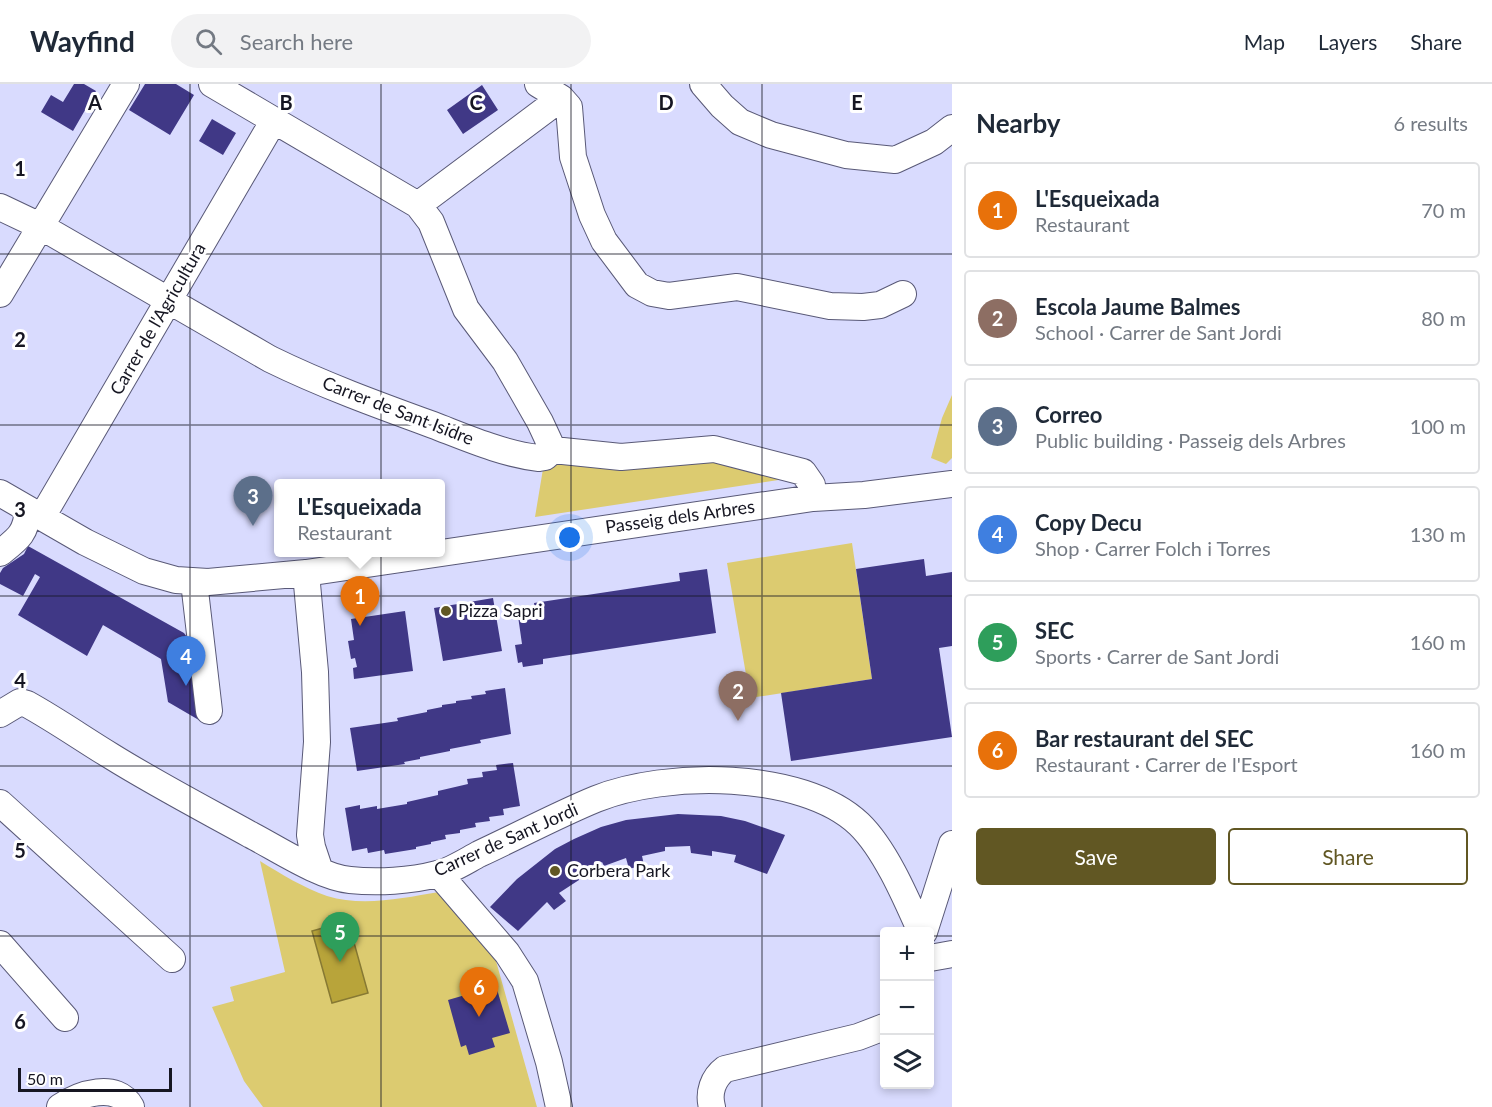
<!DOCTYPE html>
<meta charset="utf-8">
<style>
:root{--surface:#fff;--page:#f2f2f3;--text:#1f2937;--muted:#747a83;--line:#e0e1e3;--accent:#615723}
body{margin:0;font-family:Lato,sans-serif;background:var(--page);color:var(--text)}
.controls{position:absolute;right:18px;bottom:18px;display:grid;overflow:hidden;border-radius:6px;box-shadow:0 3px 9px #0003}
.controls button{width:54px;height:54px;display:grid;place-items:center;padding:0;border:0;border-bottom:2px solid var(--line);background:var(--surface);color:var(--text);font:30px sans-serif}
.scale{position:absolute;left:18px;bottom:15px;width:154px;box-sizing:border-box;padding-left:6px;border:3px solid #161622;border-top:0;font-size:16px;line-height:21px;white-space:nowrap;color:#161622;-webkit-text-stroke:4px #fff;paint-order:stroke}
.you{position:absolute;left:570px;top:454px;width:21px;height:21px;margin:-15px;border:4px solid #fff;border-radius:50%;background:#1a73e8;box-shadow:0 0 0 9px #1a73e833}
.badge{display:grid;place-items:center;width:39px;height:39px;border-radius:50%;background:var(--accent);color:#fff;font-size:20px;font-weight:700}
.pin{position:absolute;translate:-50% -50px;filter:drop-shadow(0 2px 3px #0008)}
.pin::after{content:'';position:absolute;top:32px;width:21px;height:18px;background:inherit;clip-path:polygon(0 0,100% 0,50% 100%)}
.popup{position:absolute;left:274px;top:395px;width:171px;height:78px;box-sizing:border-box;display:grid;place-content:center;border-radius:6px;background:var(--surface);filter:drop-shadow(0 2px 4px #0005);font-size:20px;white-space:nowrap;color:var(--muted)}
.popup b{font-size:22px;color:var(--text)}
.popup::after{content:'';position:absolute;left:50%;top:100%;margin-left:-12px;border:12px solid transparent;border-top-color:var(--surface)}
.list{margin:0;padding:0;list-style:none}
h2{display:flex;justify-content:space-between;align-items:center;height:78px;margin:0;padding:0 24px;font-size:26px}
h2 small{font-size:20px;font-weight:400;color:var(--muted)}
.list li{display:grid;grid-template-columns:39px 1fr auto;gap:18px;align-items:center;box-sizing:border-box;height:96px;margin:0 12px 12px;padding:0 12px;border:2px solid var(--line);border-radius:6px}
.list b{display:block;font-size:22px;white-space:nowrap}
.list p{margin:0;font-size:20px;white-space:nowrap;color:var(--muted)}
.list em{font-size:20px;font-style:normal;color:var(--muted)}
.actions{display:flex;gap:12px;padding:18px 24px}
.actions a{flex:1;padding:14px 0;border:2px solid var(--accent);border-radius:6px;text-align:center;font-size:21px;color:var(--accent)}
.actions .main{background:var(--accent);color:#fff}
.icon{flex:none;width:33px;height:33px;fill:none;stroke:currentColor;stroke-width:2;stroke-linecap:round;stroke-linejoin:round}
.map{position:relative;flex:none;width:952px;height:1023px;overflow:hidden}
header{display:flex;align-items:center;gap:36px;box-sizing:border-box;height:84px;padding:0 30px;background:var(--surface);border-bottom:2px solid var(--line)}
header strong{font-size:28px}
nav{display:flex;gap:33px;margin-inline-start:auto;font-size:21px}
.search{width:420px;height:54px;background:var(--page);display:flex;align-items:center;gap:15px;box-sizing:border-box;padding:0 21px;border-radius:33px;color:var(--muted);font-size:22px}
main{display:flex}
aside{flex:1;background:var(--surface)}
.map>svg:first-child{display:block}
.green{fill:#dccb70}
.water{fill:#b8a43a;stroke:#877933;stroke-width:1.5}
.building{fill:#403886}
.lines{fill:none;stroke-linecap:round;stroke-linejoin:round}
.minor-casing{stroke:#595977;stroke-width:28}
.minor{stroke:#fff;stroke-width:26}
.grid{fill:none;stroke:#161622;stroke-width:1.5;stroke-opacity:0.55}
.poi-dot{fill:#615723;stroke:#fff;stroke-width:2}
.labels{text-anchor:middle;stroke-width:6;stroke-linejoin:round;paint-order:stroke}
.street-label{font-size:18px;fill:#161622;stroke:#fff}
.poi-label{font-size:18px;fill:#161622;stroke:#fff;text-anchor:start}
.grid-label{font-size:20px;text-anchor:middle;font-weight:bold;fill:#161622;stroke:#fff;stroke-width:6;stroke-linejoin:round;paint-order:stroke}
</style>
<header>
<strong>Wayfind</strong>
<div class="search"><svg class="icon" aria-label="search" viewBox="0 0 24 24"><circle cx="10" cy="10" r="6"/><path d="M15 15l6 6"/></svg>Search here</div>
<nav><a>Map</a><a>Layers</a><a>Share</a></nav>
</header>
<main>
<div class="map">
<svg width="952" height="1023" viewBox="0 0 952 1023">
<rect width="100%" height="100%" fill="#d9dbfe"/>
<!-- green -->
<path class="green" d="M952 311V374L946 380 931 374 942 334Z
M706 377 738 380 785 395 535 433 543 385 562 378Z
M852 459 872 595 750 614 727 479Z
M260 777C281 790 304 804 327 812 363 823 403 814 439 808L496 877 537 1023H263L244 997 212 923 234 917 230 903 285 888Z"/>
<!-- water -->
<path class="water" d="M348 837 368 909 332 919 312 847Z"/>
<!-- building -->
<path class="building" d="M74 0H84L96 7 73 47 41 28 51 11 63 18Z
M145 0H176L194 11 170 51 129 26Z
M482 1 498 26 463 50 447 26Z
M212 35 236 49 223 71 199 57Z
M28 462 184 549 192 560 204 639 168 618 161 575 103 541 87 572 18 531 40 493 35 490 23 512 0 500V489L3 484 24 470Z
M924 475 926 492 952 488V562L939 564 952 653 791 677 781 609 872 595 856 485Z
M707 485 716 549 543 575V580L523 583 522 578 518 579 515 561 522 560 518 532 536 530 534 519 680 497 679 489Z
M493 514 502 567 443 577 434 524Z
M405 527 413 587 354 595 353 584 357 583 355 574 351 575 348 557 354 556 351 535Z
M505 604 511 650 480 656 481 659 450 665V667L420 673V675L404 678 405 680 357 687 350 644 398 637 397 634 427 628V626L442 623V621L456 619V617L472 615 471 612 486 610 485 607Z
M513 679 520 722 503 725 504 731 489 733 490 737 475 739 476 743 460 746V749L445 751 446 755 431 758V760L416 763V765L385 770 384 766 368 769 367 764 352 767 345 724 360 721V725L377 722V725L407 720V718L438 711V707L468 700 467 695 483 693 482 688 497 686 496 681Z
M678 730 721 732 745 737 785 751 767 790 734 778 736 771 712 767V772L691 769 690 762 665 763V767L642 772 644 781 629 785 626 774 604 782 602 778 577 791 579 796 559 809 566 817 554 826 547 818 518 847 490 823 517 795 555 765 574 755 601 743 626 736Z
M496 902 510 949 492 954 495 963 469 971 466 961 461 963 448 916Z"/>
<g class="lines">
<defs>
<path id="minor" d="M212 0 418 121 431 138 466 225 505 277 540 338 553 366
M538 0 561 14 569 23 573 73 592 131 604 157 637 201 652 209 669 212 737 203 830 222 863 223 880 221 903 210
M703 0 722 22 740 38 771 51 846 71 895 76 934 58 952 44
M418 121 561 14
M0 123 40 142 270 275C323 301 378 321 433 341 467 354 503 370 539 374L545 373 553 366 621 373 714 365 803 388 812 401 813 414
M0 210 126 0
M0 409 85 458 144 487 176 496 208 498 306 489 813 414 864 411 952 400
M42 433 274 36
M0 469C18 455 26 450 28 426
M306 489 315 588 317 658 310 751 312 763 320 787
M194 498 209 627
M0 630 20 618 27 620C56 636 83 655 111 672 156 700 204 725 251 751 278 765 320 793 350 796 377 799 411 797 437 790 451 787 466 777 479 770 518 752 557 731 596 715 665 687 802 686 859 740 885 765 906 814 921 848
M0 719 172 875
M439 790 507 869 525 897 549 978 559 1023
M924 848 952 760
M0 860 65 934
M930 874 952 870
M60 1023C79 1010 117 997 131 1023
M712 1023C708 1009 713 994 725 985L858 953 884 943"/>
</defs>
<!-- minor casing -->
<use href="#minor" class="minor-casing"/>
<!-- minor -->
<use href="#minor" class="minor"/>
</g>
<!-- grid -->
<path class="grid" d="M190 0V1023M381 0V1023M571 0V1023M762 0V1023M0 170H952M0 341H952M0 512H952M0 682H952M0 852H884M930 852H952"/>
<!-- markers -->
<g class="poi-dot">
<circle cx="446" cy="527" r="6"/>
<circle cx="555" cy="787" r="6"/>
</g>
<g class="labels">
<!-- street labels -->
<g class="street-label">
<text transform="translate(158 235) rotate(-60)" y="6">Carrer de l'Agricultura</text>
<text transform="translate(398 327) rotate(21)" y="6">Carrer de Sant Isidre</text>
<text transform="translate(680 433) rotate(-8)" y="6">Passeig dels Arbres</text>
<text transform="translate(506 756) rotate(-24)" y="6">Carrer de Sant Jordi</text>
</g>
<!-- poi labels -->
<g class="poi-label">
<text x="458" y="533">Pizza Sapri</text>
<text x="567" y="793">Corbera Park</text>
</g>
</g>
<g class="grid-label">
<text x="95" y="26">A</text>
<text x="286" y="26">B</text>
<text x="476" y="26">C</text>
<text x="666" y="26">D</text>
<text x="857" y="26">E</text>
<text x="20" y="92">1</text>
<text x="20" y="263">2</text>
<text x="20" y="433">3</text>
<text x="20" y="604">4</text>
<text x="20" y="774">5</text>
<text x="20" y="945">6</text>
</g>
</svg>
<div class="controls">
<button>+</button>
<button>−</button>
<button><svg class="icon" aria-label="layers" viewBox="0 0 24 24"><path d="M12 4l9 5-9 5-9-5zM3 14l9 5 9-5"/></svg></button>
</div>
<div class="scale">50 m</div>
<div class="you"></div>
<div class="pin badge" style="left:360px;top:542px;background:#e8710a">1</div>
<div class="popup"><b>L'Esqueixada</b>Restaurant</div>
<div class="pin badge" style="left:738px;top:637px;background:#8d6e63">2</div>
<div class="pin badge" style="left:253px;top:442px;background:#5c6f8a">3</div>
<div class="pin badge" style="left:186px;top:602px;background:#3f7fe0">4</div>
<div class="pin badge" style="left:340px;top:878px;background:#2e9e5b">5</div>
<div class="pin badge" style="left:479px;top:933px;background:#e8710a">6</div>
</div>
<aside>
<h2>Nearby<small>6 results</small></h2>
<ul class="list">
<li><span class="badge" style="background:#e8710a">1</span><div><b>L'Esqueixada</b><p>Restaurant</p></div><em>70 m</em></li>
<li><span class="badge" style="background:#8d6e63">2</span><div><b>Escola Jaume Balmes</b><p>School · Carrer de Sant Jordi</p></div><em>80 m</em></li>
<li><span class="badge" style="background:#5c6f8a">3</span><div><b>Correo</b><p>Public building · Passeig dels Arbres</p></div><em>100 m</em></li>
<li><span class="badge" style="background:#3f7fe0">4</span><div><b>Copy Decu</b><p>Shop · Carrer Folch i Torres</p></div><em>130 m</em></li>
<li><span class="badge" style="background:#2e9e5b">5</span><div><b>SEC</b><p>Sports · Carrer de Sant Jordi</p></div><em>160 m</em></li>
<li><span class="badge" style="background:#e8710a">6</span><div><b>Bar restaurant del SEC</b><p>Restaurant · Carrer de l'Esport</p></div><em>160 m</em></li>
</ul>
<div class="actions"><a class="main">Save</a><a>Share</a></div>
</aside>
</main>
